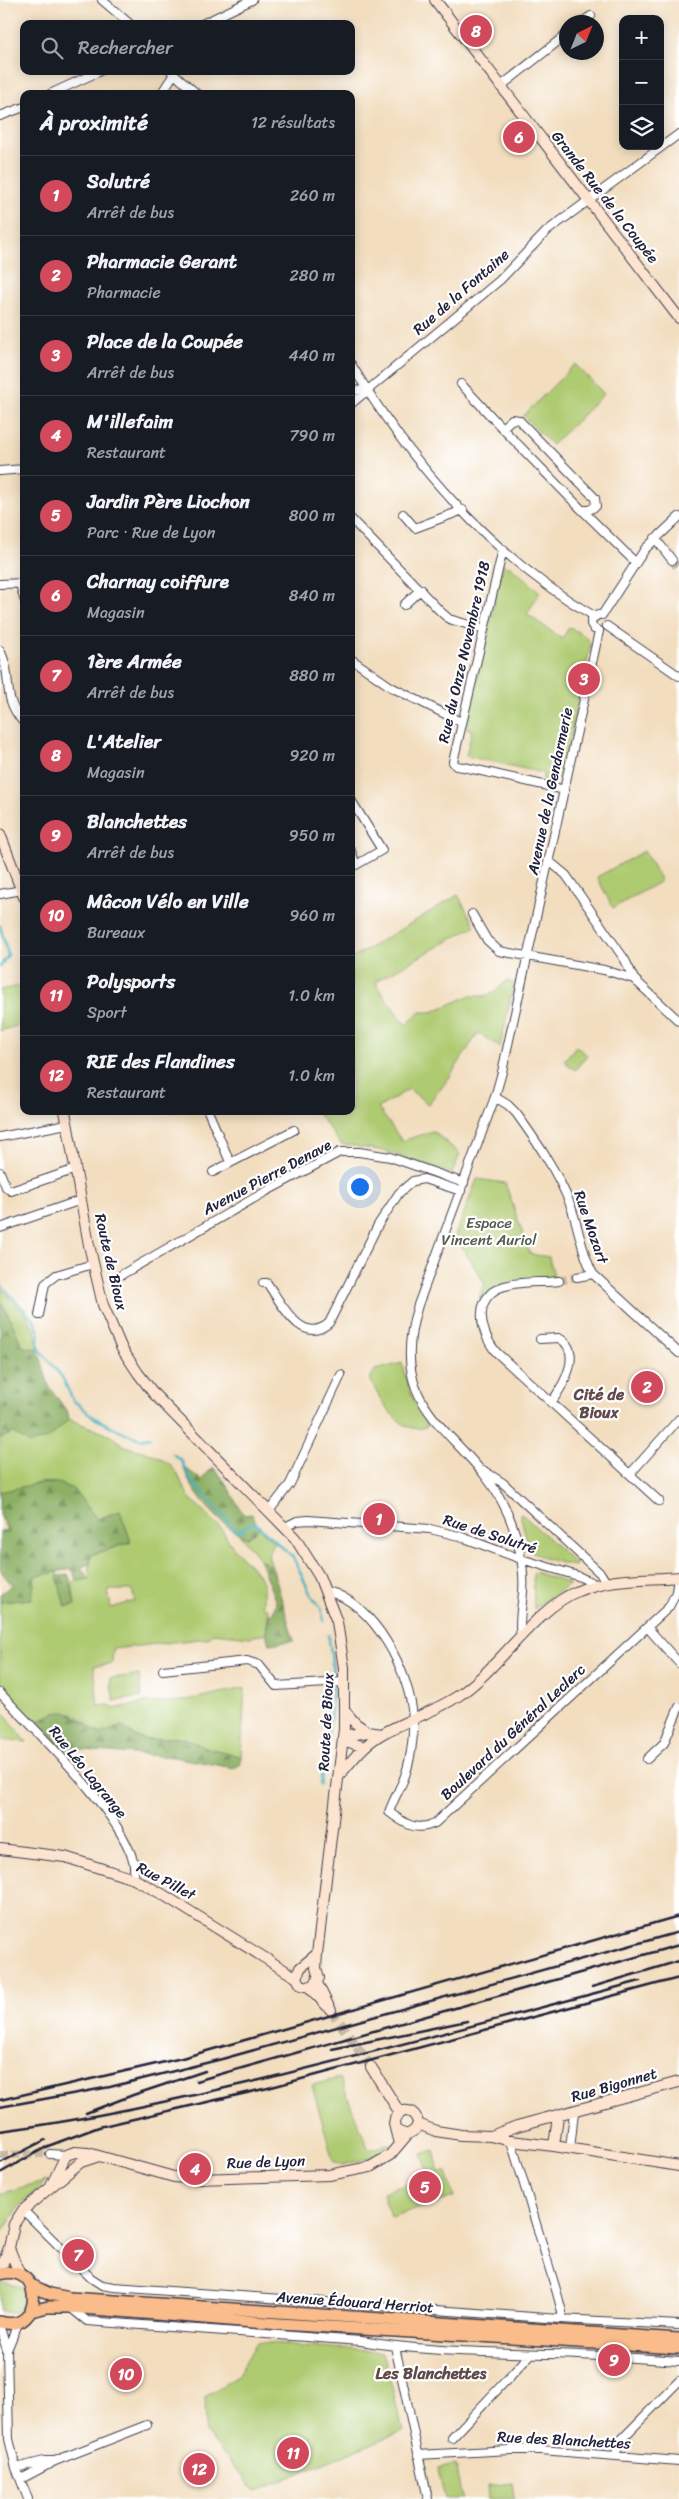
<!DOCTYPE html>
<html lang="fr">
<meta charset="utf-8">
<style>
:root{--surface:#171b24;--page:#20242c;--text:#f1f3f6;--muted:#9ea1a6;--line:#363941;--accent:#d1495b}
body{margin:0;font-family:Sriracha,sans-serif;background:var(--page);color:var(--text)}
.controls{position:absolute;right:15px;top:15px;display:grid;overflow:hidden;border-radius:10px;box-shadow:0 2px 12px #0003}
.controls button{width:45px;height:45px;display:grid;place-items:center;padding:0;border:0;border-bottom:1px solid var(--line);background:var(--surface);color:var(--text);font:25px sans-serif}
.compass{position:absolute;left:559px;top:15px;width:45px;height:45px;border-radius:50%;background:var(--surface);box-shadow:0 2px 12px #0003;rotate:43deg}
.you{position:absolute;left:359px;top:1186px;width:18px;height:18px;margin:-12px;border:4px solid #fff;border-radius:50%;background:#1a73e8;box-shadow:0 0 0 8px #1a73e833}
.badge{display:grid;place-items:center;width:32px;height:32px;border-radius:50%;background:var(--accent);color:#fff;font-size:16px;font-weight:700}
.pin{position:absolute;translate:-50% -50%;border:2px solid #fff;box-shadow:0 1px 5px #0006}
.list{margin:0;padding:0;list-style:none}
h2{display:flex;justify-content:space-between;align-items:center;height:65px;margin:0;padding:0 20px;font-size:21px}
h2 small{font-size:16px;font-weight:400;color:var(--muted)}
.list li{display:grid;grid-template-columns:32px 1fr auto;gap:15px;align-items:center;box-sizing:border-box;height:80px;padding:0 20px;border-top:1px solid var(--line)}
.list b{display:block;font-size:19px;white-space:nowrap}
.list p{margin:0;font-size:16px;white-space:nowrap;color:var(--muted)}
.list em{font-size:16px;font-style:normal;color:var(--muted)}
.icon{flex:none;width:28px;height:28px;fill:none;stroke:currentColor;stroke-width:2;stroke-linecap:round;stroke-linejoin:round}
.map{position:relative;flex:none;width:679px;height:2499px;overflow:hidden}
.search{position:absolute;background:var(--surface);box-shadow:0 2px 12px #0003;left:20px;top:20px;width:335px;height:55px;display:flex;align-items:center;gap:12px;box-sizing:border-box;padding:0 18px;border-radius:10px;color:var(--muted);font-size:19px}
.panel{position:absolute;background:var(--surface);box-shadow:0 2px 12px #0003;left:20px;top:90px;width:335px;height:1025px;border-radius:10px}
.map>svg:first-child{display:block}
.green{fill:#afcb71;stroke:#687656;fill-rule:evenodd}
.forest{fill:url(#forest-firs);stroke:#56684f}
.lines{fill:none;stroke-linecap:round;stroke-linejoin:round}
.stream{stroke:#43b0c1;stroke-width:2.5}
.street-tunnel{stroke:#c8b8a4;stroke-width:8;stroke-dasharray:8 4;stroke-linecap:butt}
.secondary-tunnel{stroke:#c8b8a4;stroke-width:10;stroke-dasharray:10 5;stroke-linecap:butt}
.street-casing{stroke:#413e4f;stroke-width:10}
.secondary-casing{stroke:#413e4f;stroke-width:12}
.primary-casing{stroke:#413e4f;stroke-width:14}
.street{stroke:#fff;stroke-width:8}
.secondary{stroke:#fde4d0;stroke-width:10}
.primary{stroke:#f9bc8a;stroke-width:11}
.rail{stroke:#22223b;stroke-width:2.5}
.labels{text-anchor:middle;stroke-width:4.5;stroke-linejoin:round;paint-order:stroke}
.street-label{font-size:15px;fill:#22223b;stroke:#fff}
.park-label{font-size:15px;fill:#535d4e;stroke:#fff}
.neighbourhood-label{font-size:16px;font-weight:bold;fill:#614b4a;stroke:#fff}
</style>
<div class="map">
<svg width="679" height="2499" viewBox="0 0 679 2499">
<defs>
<pattern id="forest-firs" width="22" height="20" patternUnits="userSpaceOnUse" patternTransform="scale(1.25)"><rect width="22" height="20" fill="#8baf63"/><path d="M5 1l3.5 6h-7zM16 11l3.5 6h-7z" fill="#718e53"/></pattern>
</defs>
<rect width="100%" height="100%" fill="#fff"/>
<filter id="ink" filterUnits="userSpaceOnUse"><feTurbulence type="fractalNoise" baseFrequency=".02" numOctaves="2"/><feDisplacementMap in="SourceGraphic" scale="10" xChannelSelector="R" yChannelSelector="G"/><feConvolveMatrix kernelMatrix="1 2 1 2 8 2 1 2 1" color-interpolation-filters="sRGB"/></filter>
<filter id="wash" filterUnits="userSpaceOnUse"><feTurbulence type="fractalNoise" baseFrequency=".0096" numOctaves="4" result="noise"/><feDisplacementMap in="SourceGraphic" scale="20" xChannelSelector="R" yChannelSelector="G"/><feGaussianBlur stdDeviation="1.12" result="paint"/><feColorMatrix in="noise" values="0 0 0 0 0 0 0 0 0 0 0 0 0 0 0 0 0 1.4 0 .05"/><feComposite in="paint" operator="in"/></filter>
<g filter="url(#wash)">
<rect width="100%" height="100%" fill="#f2ddbe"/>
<!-- green -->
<path class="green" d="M575 364 604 394 552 445 523 416Z
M503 564 507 567 510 566 540 592 527 614 562 639 569 627 585 636 591 644 562 773C556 779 551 782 543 781V773L466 756 472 730 466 728Z
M644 851 661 881 613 908 597 877Z
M458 895 475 926 376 981 381 992 406 1025 420 1012H432L469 996H484L495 992 506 981 514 983 500 1047 478 1033 449 1078 428 1104 409 1089 378 1108 402 1141 433 1131 460 1154 452 1174 385 1151 341 1144 316 1111H351V959Z
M24 985V1024L0 1031V990Z
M576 1046 587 1055 575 1070 564 1061Z
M477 1179 505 1183 530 1254 549 1257 555 1279 511 1282 483 1299 479 1298 485 1284 461 1245 453 1241Z
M0 1288 26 1314 35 1330 38 1349 23 1347C17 1336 13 1325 8 1314 2 1300 0 1304 0 1288Z
M402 1363C407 1386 415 1407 428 1426 402 1439 379 1399 370 1379L375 1370Z
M69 1419 109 1435 125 1446 155 1455 169 1464 177 1473 188 1496 219 1526 235 1550 258 1574 263 1583V1607L269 1609 266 1633 251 1637 213 1633 208 1638 113 1649 112 1664 94 1666 98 1706 110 1705 113 1709 144 1703 182 1701 245 1688 241 1757C226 1751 209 1750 197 1744 193 1743 191 1740 187 1739 159 1733 148 1751 122 1726L101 1734C92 1729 86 1722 78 1717 64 1708 47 1717 35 1723L0 1684V1602L31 1599 35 1576 57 1572 65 1607 75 1605 72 1582 89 1579 91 1555 131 1542 120 1511 97 1520C80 1495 65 1475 30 1485 21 1488 10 1493 0 1492V1438L14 1432 51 1437ZM108 1590H132L135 1601 111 1608Z
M520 1514 523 1515 576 1564 573 1566C560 1562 538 1559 529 1548Z
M259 1528 274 1542 268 1555 272 1567 259 1559 239 1534 247 1538Z
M535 1572 570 1584 534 1609 533 1574Z
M139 1675 142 1697 114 1701 110 1678Z
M0 1708 27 1742 0 1739Z
M340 2078 369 2150 391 2143 382 2155 342 2165 333 2161 312 2085Z
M434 2150 439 2172H447L454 2197 390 2217 383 2192 417 2181 428 2174 422 2154Z
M47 2180 19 2207 0 2236V2194Z
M6 2282 21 2287C27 2297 24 2308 13 2313L0 2311V2284Z
M257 2342 383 2352 403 2431 255 2491 206 2433 205 2397 237 2376Z
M456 2465 463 2499H445L438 2469Z
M513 2483 515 2499H488L487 2486Z"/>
<!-- forest -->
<path class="forest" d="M0 1303C10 1316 15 1332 23 1347L38 1349 49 1386 68 1413 69 1419 51 1437 30 1444 14 1433 0 1438Z
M183 1466 201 1480 213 1467C227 1481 233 1498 244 1515L252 1514 259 1528 247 1538C220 1525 192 1495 183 1466Z
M58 1483 73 1489 97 1519 120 1511 131 1542 91 1555 90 1564 81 1567 89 1579 78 1581 72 1569 35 1576 32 1599 0 1602V1594L12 1585 0 1570V1531L7 1530 0 1515V1492L34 1484Z
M259 1559 272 1567 294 1641 269 1644 266 1633 269 1614 273 1613 276 1602Z
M69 1575 75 1605 65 1607 57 1576Z
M64 1712C79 1716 86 1726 100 1734L122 1726C148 1751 159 1733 187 1739 191 1740 193 1743 197 1744 209 1750 226 1751 241 1757V1764L234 1768 173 1757 58 1748 35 1723 54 1713Z"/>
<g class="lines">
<!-- stream -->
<path class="stream" d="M0 926 8 955 0 967
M0 1284 34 1320 39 1332 38 1343 41 1351 62 1377 73 1400 96 1419 127 1434 140 1439 150 1437
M173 1454 181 1460 190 1479 236 1530 240 1531 249 1524 255 1523 293 1557 310 1593 321 1608 324 1621
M320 1785C328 1736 339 1684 328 1635"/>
</g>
</g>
<g filter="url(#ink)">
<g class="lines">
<!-- street-tunnel -->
<path class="street-tunnel" d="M672 560 679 570
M559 1281 577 1277
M0 2155 50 2154"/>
<!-- secondary-tunnel -->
<path class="secondary-tunnel" d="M331 2010 371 2067"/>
<defs>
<path id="street" d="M102 0 130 24
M582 22 591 16
M202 24 252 0
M171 71 197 94
M501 86 566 35
M50 94 100 71
M161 94 174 74
M0 116 24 107
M351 364C411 464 492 557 594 616
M461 384 502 428
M351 390 366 391
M351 404 500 280 547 231 679 134
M512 419 519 420 595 498 596 506 589 510H582L502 428Z
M0 471 24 469
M582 510 635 562
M403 514 415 528 463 510
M351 519 441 612 449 619 483 629
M655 538 672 560
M503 549 453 762 456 766 464 767 565 790
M20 583 24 599
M0 584 24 583
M404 605 421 589
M598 615 592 619 591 624 594 629 599 631
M602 615 645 549 679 517
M607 626 679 676
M0 650C14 679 0 696 24 723
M351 659 391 687 461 722
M351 800 382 850 356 865 351 851
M549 861 566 875 625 960 634 979
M0 894 22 890
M472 914 487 940 499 951 604 970 634 979 679 1021
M495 1097 508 1105 516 1113C537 1142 557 1171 570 1204 579 1227 581 1252 593 1274L679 1353
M208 1111 230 1162
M0 1137 67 1124
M0 1172 6 1187 11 1191 76 1169
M213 1172 294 1130
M0 1228 81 1200
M121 1275 265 1192 340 1152H359L390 1157 464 1183
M577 1277 593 1274
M559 1281C543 1283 525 1281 509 1285 472 1292 478 1330 496 1352L659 1501
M263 1283H267C281 1302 301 1347 329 1323L378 1225 399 1193 413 1181 424 1179 461 1191
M39 1315 45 1284 56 1275 93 1264
M540 1339 559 1338C584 1352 563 1386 551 1403
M484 1471 503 1483 601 1574 606 1582
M630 1474 679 1419
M269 1511 290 1484 341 1375
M285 1527 297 1521 308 1520 430 1529 459 1536 521 1559 578 1576 595 1584
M326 1591C374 1601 412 1675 413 1721 414 1739 410 1764 403 1781 398 1792 393 1801 389 1812 405 1824 416 1832 435 1823L669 1607 676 1592 678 1577
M647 1627 679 1663
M521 1637C518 1622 522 1607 523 1592 525 1567 518 1537 508 1514 472 1430 382 1420 418 1305L495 1097 502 1072 599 631
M163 1670 247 1661 259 1665 276 1686 344 1682
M0 1693C38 1733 117 1808 133 1860 135 1866 134 1873 134 1879
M647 1759 664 1743 679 1707
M511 2141 557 2293 562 2312V2319
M570 2149 574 2112
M50 2154 66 2155
M23 2210 91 2278 102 2285 114 2287 560 2319 679 2325
M71 2308 87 2321 101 2322 361 2341C424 2352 486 2352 550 2354 593 2355 636 2358 679 2361
M0 2328 7 2350 9 2439 16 2468 28 2499
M398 2347 396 2351 428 2499
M7 2350 19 2321
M452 2438 531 2354
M418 2455 510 2450H541L679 2461
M616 2456 618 2443 679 2381
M55 2461 147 2425
M16 2468 44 2461H55L21 2479"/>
<path id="secondary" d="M435 0 679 318
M0 834 24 897
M65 1111 89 1245 103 1305 122 1349 138 1373 154 1394 295 1538 319 1576 337 1622 344 1668V1729L317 1954 316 1968 319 1978 314 1985 309 1987
M344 1710 355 1723 368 1732
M343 1736 368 1732 382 1734
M343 1740 364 1747
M339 1776C352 1760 364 1744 382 1734 407 1720 434 1712 458 1696 498 1670 535 1608 578 1591 610 1577 645 1580 679 1577
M0 1849 65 1857 134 1879 162 1894 297 1978
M317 1954 300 1968 297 1978 301 1985 309 1987 331 2010
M317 1983 329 2007
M371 2067 400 2113
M418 2124 436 2131 461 2135 491 2136 511 2141 554 2146 679 2166
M397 2131 407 2135 415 2130 418 2124C417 2115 412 2110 403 2111L395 2118 394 2124 399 2144
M491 2136 517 2126 679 2082
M554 2146 558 2116
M66 2155 75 2152 88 2153 174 2177 197 2179 329 2175 370 2167 390 2155 407 2135
M51 2186 66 2155
M9 2248 20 2275
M0 2270 9 2248 14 2224 23 2210 81 2162 96 2157"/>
<path id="primary" d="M0 2274C44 2261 45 2335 0 2322
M31 2285 50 2294 70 2298 679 2339
M31 2311 48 2307H70L279 2324 679 2348"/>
</defs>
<!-- street casing -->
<use href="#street" class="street-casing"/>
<!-- secondary casing -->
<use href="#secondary" class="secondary-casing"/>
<!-- primary casing -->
<use href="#primary" class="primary-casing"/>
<!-- street -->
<use href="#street" class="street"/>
<!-- secondary -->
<use href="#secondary" class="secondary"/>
<!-- primary -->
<use href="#primary" class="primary"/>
<!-- rail -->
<path class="rail" d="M592 1987 679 1961
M332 2049 467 2021
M196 2081 679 1945
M0 2100 182 2058 679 1916
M0 2107 110 2087 222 2059 679 1932
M86 2113 133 2095 205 2071
M0 2131C88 2120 173 2100 260 2080 387 2049 514 2015 640 1981
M0 2163 45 2140
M0 2173 48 2146 99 2127 268 2088 679 1978"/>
</g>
</g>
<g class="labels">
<!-- street labels -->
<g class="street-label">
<text transform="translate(605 197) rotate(52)" y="5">Grande Rue de la Coupée</text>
<text transform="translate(461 292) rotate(-41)" y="5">Rue de la Fontaine</text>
<text transform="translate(464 652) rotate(-77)" y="5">Rue du Onze Novembre 1918</text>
<text transform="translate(550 791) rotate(-78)" y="5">Avenue de la Gendarmerie</text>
<text transform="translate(267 1177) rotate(-28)" y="5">Avenue Pierre Denave</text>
<text transform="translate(591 1227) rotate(71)" y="5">Rue Mozart</text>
<text transform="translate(111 1262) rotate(77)" y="5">Route de Bioux</text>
<text transform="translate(490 1534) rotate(18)" y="5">Rue de Solutré</text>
<text transform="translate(326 1722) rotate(-87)" y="5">Route de Bioux</text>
<text transform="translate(513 1732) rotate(-43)" y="5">Boulevard du Général Leclerc</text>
<text transform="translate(88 1772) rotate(51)" y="5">Rue Léo Lagrange</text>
<text transform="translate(166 1881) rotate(28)" y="5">Rue Pillet</text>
<text transform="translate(614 2085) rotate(-16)" y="5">Rue Bigonnet</text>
<text transform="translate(266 2162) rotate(-2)" y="5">Rue de Lyon</text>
<text transform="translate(355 2302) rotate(4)" y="5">Avenue Édouard Herriot</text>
<text transform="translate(564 2440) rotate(3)" y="5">Rue des Blanchettes</text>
</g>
<!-- park labels -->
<g class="park-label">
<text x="489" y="1228">Espace<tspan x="489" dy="17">Vincent Auriol</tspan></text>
</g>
<!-- neighbourhood labels -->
<g class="neighbourhood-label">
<text x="599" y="1400">Cité de<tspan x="599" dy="18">Bioux</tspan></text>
<text x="431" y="2379">Les Blanchettes</text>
</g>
</g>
</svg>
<div class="controls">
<button>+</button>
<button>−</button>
<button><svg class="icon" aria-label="layers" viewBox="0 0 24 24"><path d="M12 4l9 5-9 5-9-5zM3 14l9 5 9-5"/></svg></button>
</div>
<svg class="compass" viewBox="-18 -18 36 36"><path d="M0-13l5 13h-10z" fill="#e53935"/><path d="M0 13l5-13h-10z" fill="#9ea1a6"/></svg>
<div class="you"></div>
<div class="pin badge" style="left:379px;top:1519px">1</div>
<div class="pin badge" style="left:647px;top:1387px">2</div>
<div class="pin badge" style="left:584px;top:679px">3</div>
<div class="pin badge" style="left:195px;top:2169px">4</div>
<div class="pin badge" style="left:425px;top:2187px">5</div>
<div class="pin badge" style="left:519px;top:137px">6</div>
<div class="pin badge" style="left:78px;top:2255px">7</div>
<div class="pin badge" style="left:476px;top:31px">8</div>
<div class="pin badge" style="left:614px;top:2360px">9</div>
<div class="pin badge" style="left:126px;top:2374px">10</div>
<div class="pin badge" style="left:293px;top:2453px">11</div>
<div class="pin badge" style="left:199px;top:2469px">12</div>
<div class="search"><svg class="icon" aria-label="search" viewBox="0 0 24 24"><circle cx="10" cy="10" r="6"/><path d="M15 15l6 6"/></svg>Rechercher</div>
<section class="panel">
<h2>À proximité<small>12 résultats</small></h2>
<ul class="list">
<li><span class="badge">1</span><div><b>Solutré</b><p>Arrêt de bus</p></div><em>260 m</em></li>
<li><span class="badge">2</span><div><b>Pharmacie Gerant</b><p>Pharmacie</p></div><em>280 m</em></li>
<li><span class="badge">3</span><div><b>Place de la Coupée</b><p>Arrêt de bus</p></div><em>440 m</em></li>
<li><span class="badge">4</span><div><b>M'illefaim</b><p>Restaurant</p></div><em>790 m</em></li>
<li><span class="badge">5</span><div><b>Jardin Père Liochon</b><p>Parc · Rue de Lyon</p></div><em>800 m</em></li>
<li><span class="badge">6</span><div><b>Charnay coiffure</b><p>Magasin</p></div><em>840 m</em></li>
<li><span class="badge">7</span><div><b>1ère Armée</b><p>Arrêt de bus</p></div><em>880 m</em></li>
<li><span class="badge">8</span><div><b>L'Atelier</b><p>Magasin</p></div><em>920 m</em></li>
<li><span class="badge">9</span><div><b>Blanchettes</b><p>Arrêt de bus</p></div><em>950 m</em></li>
<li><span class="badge">10</span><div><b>Mâcon Vélo en Ville</b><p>Bureaux</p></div><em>960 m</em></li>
<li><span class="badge">11</span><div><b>Polysports</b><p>Sport</p></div><em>1.0 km</em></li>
<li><span class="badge">12</span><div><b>RIE des Flandines</b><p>Restaurant</p></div><em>1.0 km</em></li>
</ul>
</section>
</div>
